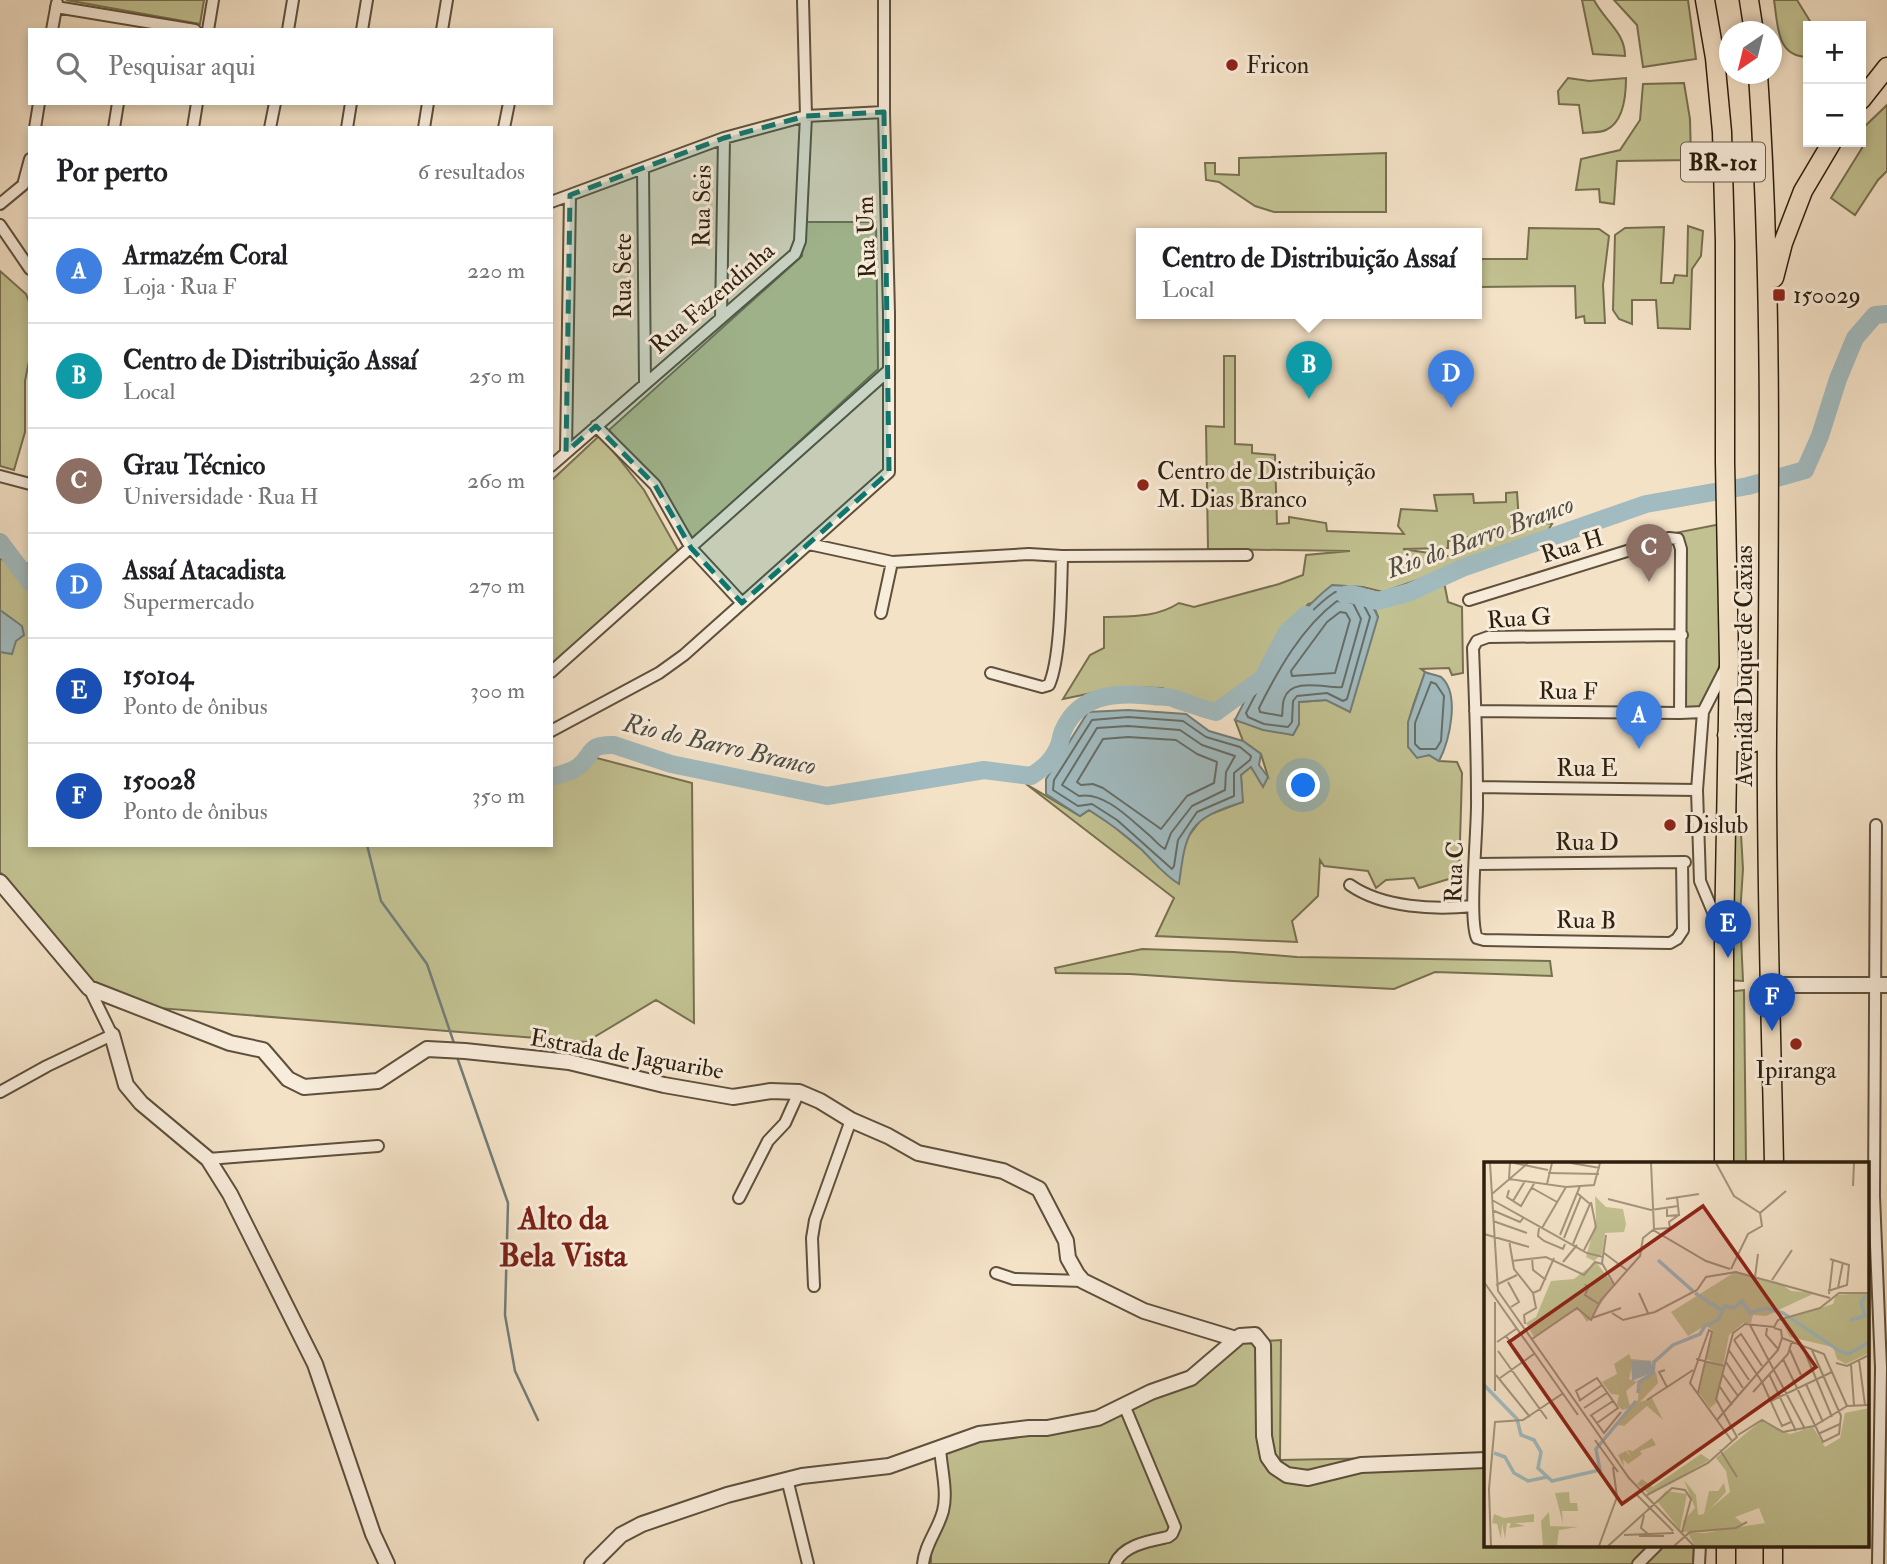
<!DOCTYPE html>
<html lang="pt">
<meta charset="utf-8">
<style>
:root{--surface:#fff;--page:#f2f2f2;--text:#202124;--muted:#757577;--line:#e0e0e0;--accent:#8f2418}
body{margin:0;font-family:"IM FELL Double Pica",serif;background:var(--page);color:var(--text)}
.controls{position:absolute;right:21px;top:21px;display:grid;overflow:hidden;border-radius:0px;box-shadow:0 4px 10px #0003}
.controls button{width:63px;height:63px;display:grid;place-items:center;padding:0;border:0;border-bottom:2px solid var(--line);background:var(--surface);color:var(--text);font:35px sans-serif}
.compass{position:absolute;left:1719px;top:21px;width:63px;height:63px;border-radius:50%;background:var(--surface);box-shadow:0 4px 10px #0003;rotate:215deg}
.you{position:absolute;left:1304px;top:786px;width:24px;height:24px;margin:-18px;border:5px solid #fff;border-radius:50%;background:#1a73e8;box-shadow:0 0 0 10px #1a73e833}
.badge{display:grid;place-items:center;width:46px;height:46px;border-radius:50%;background:var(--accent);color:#fff;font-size:23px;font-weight:700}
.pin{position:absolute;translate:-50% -58px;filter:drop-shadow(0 2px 4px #0008)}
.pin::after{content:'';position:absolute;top:37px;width:24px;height:21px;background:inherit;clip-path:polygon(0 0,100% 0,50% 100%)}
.popup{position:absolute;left:1136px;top:228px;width:346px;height:91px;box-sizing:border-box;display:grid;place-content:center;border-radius:0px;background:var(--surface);filter:drop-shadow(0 2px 5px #0005);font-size:23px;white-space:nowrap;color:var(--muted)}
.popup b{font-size:26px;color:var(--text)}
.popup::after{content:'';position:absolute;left:50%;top:100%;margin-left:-14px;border:14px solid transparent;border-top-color:var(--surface)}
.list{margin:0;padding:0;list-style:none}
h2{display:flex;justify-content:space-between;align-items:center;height:91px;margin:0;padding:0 28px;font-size:30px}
h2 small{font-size:23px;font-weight:400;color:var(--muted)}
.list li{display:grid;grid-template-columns:46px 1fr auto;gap:21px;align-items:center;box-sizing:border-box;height:105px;padding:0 28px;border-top:2px solid var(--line)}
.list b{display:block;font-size:26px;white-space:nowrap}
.list p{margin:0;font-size:23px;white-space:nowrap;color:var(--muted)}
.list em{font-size:23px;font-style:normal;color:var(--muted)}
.icon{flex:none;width:38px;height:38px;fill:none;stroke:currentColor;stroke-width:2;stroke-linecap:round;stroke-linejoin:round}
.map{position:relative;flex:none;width:1887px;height:1564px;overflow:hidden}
.search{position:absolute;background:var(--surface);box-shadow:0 4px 10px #0003;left:28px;top:28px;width:525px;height:77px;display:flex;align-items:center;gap:18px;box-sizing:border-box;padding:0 24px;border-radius:0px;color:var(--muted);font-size:26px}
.panel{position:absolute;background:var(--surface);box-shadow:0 4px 10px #0003;left:28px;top:126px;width:525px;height:721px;border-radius:0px}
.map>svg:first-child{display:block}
.green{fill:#c2c191;stroke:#777050;stroke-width:2;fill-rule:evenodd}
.water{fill:#a1bbc0;stroke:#727d79;stroke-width:2}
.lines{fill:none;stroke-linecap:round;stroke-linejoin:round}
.shore{stroke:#666d67;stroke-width:2}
.stream{stroke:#727d79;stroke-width:2.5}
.river{stroke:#a1bbc0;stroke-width:18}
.minor-casing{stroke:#5e503c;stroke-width:14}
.tertiary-casing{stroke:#5e503c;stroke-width:18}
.trunk-casing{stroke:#2c1f0e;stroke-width:21}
.minor{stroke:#f8ecdb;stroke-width:10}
.tertiary{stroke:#f8ecdb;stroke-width:14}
.trunk{stroke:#f4e2c7;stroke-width:18}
.marked{fill:#0f766e;fill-opacity:0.2;stroke:#0f766e;stroke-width:5;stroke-dasharray:14 9;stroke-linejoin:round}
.poi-dot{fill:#8f2418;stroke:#f8ecdb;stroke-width:2.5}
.labels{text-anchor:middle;stroke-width:6;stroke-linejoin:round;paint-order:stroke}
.shield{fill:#f8ecdb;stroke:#695c4c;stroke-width:2}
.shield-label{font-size:23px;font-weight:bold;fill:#2c1f0e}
.poi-label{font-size:24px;fill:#2c1f0e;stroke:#f8ecdb;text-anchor:start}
.street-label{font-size:24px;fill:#2c1f0e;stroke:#f8ecdb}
.water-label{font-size:26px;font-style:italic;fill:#4f4e43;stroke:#f8ecdb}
.district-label{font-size:32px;font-weight:bold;fill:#7a1f14;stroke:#f8ecdb}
.inset-river{fill:none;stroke:#a1bbc0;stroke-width:3.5}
.inset-road{fill:none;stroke:#a4947d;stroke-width:2}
.view{fill:#8f2418;fill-opacity:0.15;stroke:#8f2418;stroke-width:3.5}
.inset-edge{fill:none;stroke:#2c1f0e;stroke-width:3.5}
</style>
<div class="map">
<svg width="1887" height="1564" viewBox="0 0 1887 1564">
<rect width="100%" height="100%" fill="#f4e2c7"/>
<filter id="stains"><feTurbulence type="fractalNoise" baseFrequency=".00286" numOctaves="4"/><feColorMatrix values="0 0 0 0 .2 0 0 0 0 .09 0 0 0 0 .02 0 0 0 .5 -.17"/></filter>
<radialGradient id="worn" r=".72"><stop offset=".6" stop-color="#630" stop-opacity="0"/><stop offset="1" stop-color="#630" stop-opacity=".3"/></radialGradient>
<!-- green -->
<path class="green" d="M66 0H204L200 24Z
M1582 0H1594C1604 20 1625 32 1625 56L1593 54Z
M1614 0H1688L1696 59 1643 67 1637 25Z
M1774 0H1797L1813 26H1808V57C1776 57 1778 25 1774 0Z
M1568 78 1589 81 1626 78C1626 94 1624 122 1606 130 1600 133 1590 132 1583 133L1579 105 1559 104 1558 91Z
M1684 83 1690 119 1691 160 1617 161 1614 204 1600 202 1599 189 1576 190 1581 159 1620 150 1640 120 1643 84Z
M1887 105V171L1878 180 1855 215 1831 198 1862 148 1861 130Z
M1386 153V212H1274L1255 206 1219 182 1206 180 1205 163H1215V174L1239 175V158Z
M804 222H876L878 369 693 539 672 507 609 430 802 256Z
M1688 226 1703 231 1701 256 1692 269 1690 329 1658 328 1656 300H1632V324L1619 319 1613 310 1615 235 1625 228 1664 227 1661 283H1673L1675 275 1687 276Z
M1529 228 1599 229 1609 236 1603 285 1605 323H1585L1584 316 1576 318 1575 286 1477 287V259H1527Z
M0 271 26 294 30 304V356L25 381V432L14 470 0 466Z
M1224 356H1235V444L1252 445V453L1275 455 1277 524 1289 523V517L1326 523 1327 531 1404 534 1398 526 1401 509 1437 511 1434 495 1473 494 1474 503 1506 502V493L1517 492 1519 522 1510 527 1533 521 1552 524 1545 535 1383 592 1363 587 1308 604 1254 681 1223 708 1162 688 1121 687 1063 699 1090 655 1104 648V617C1130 616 1156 618 1179 603L1194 607 1279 584 1303 575 1306 555 1350 551 1208 549 1206 426 1224 427ZM1478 535 1448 556 1403 549 1448 548V541Z
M600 435 644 490 681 556 551 669V481Z
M1721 524V663L1701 711 1675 712V533Z
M0 559 30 564V845H551V770L593 757 692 783 694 1023 656 1000 586 1042 158 1008 97 987 0 872Z
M1444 582 1448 602 1462 607 1463 673 1452 675 1449 668 1421 669 1425 672C1417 700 1396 732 1417 757L1429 755 1439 761 1457 762 1462 773 1459 876 1419 888 1414 878 1386 880 1376 888 1368 871 1324 866 1320 860 1318 896 1292 921 1297 942 1156 936 1174 898 1026 784 1080 816 1089 810 1112 825 1141 849 1184 842 1203 817 1242 802 1241 775 1251 766 1268 777 1261 754 1243 741 1235 720 1293 735 1299 724V702L1326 700 1378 617 1371 599 1378 601Z
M1730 785 1741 834 1743 869 1740 915 1743 981 1727 980Z
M1142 949 1234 952 1297 957 1550 961 1552 976 1435 972 1394 989 1234 981 1130 974 1056 973 1055 968Z
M1744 990 1746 1163H1728L1727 992Z
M1239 1336 1249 1342 1281 1340 1280 1460 1440 1457 1486 1462V1545H1694L1693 1564H931V1553L950 1504 940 1453 985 1439 1074 1429 1185 1381Z"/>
<!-- water -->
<path class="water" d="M1332 585 1363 587 1378 617 1350 712 1326 700 1299 702V724L1293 735 1263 730 1235 720C1260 670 1287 620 1332 585Z
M0 610 22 626 24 635 16 641 12 654 0 652Z
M1425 672C1429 674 1437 675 1441 677 1461 694 1449 742 1439 761L1429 755 1417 758 1408 747V722Z
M1128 710 1186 714 1209 731 1243 741 1261 754 1259 765 1268 777 1263 787 1251 767 1241 775 1243 802C1188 819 1186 830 1179 884 1164 875 1154 862 1142 850 1126 835 1108 822 1089 810L1080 816 1046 794V779L1088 712Z"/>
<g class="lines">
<!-- shore -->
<path class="shore" d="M1335 592 1358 594 1370 617 1347 699 1343 701 1327 693 1297 696 1293 701 1292 722 1288 727 1264 724 1248 717 1246 713C1267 671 1295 619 1335 592Z
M1337 601 1353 603 1361 619 1342 687C1328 689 1291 676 1284 699 1282 705 1283 711 1282 716L1260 712 1259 708C1278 670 1302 627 1337 601Z
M1340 612 1346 613 1350 620 1335 673 1292 676 1291 671 1327 622Z
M1431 682 1436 684 1444 696 1441 741 1436 749H1420L1415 744V723Z
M1128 717 1183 721 1206 737 1240 747 1251 756 1250 760 1234 773V796L1197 812 1178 840 1174 866 1172 869 1117 820 1092 804 1078 806 1053 790 1054 780 1092 720Z
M1128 726 1180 730 1202 745 1235 756 1226 772 1225 790 1192 806 1171 833 1165 849C1159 846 1155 840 1149 835 1130 819 1104 791 1079 796L1062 785 1097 728Z
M1128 737 1176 740 1197 754 1217 762 1214 783 1187 796 1161 829 1103 788 1093 784 1081 785 1077 782 1103 739Z"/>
<!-- stream -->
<path class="stream" d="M367 845 381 901 427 964 455 1046
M457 1057 508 1203 505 1315 515 1371 538 1420"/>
<!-- river -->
<path class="river" d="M0 542 30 582
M1345 595 1351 594 1378 601 1410 592 1462 568 1646 504 1748 486 1805 470 1820 436 1838 379 1855 338 1875 315 1887 314
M551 777C559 775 571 772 578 767 594 755 586 744 614 745L671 764 827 796 984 770 1031 776C1044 768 1053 760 1059 745 1061 740 1061 734 1064 729 1080 693 1120 692 1154 696 1160 697 1168 696 1175 699 1189 703 1202 709 1216 712L1263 678 1287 632 1306 615"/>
<defs>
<path id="minor" d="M56 7 195 30
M52 30 57 3
M208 30 213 0
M288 30 293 0
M362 30 367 0
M442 30 447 0
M35 128 39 103
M114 128 118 103
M193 128 197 103
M270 128 275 103
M347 128 351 103
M424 128 428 103
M504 128 509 103
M643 168 645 383
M551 202 724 138 806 116 884 112
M0 204 23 185 30 159
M0 225 30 269
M721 317 724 138
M596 426 655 485 691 548 742 603
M566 452 570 195
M551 466 795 254 800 241 806 116 803 0
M0 476 30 484
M809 544 892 562 1029 554 1062 556C1061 588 1061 658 1049 685L1042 687 991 673
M1062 556 1247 555
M1469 600 1669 538 1678 539 1681 549 1680 713
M881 613 892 562
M551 672 888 371
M1475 711 1680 713 1703 712
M551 731 659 673 684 655 889 472V313L884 112V0
M1477 787 1697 790
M1876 825 1874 1196 1881 1368 1878 1564
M1682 862 1683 930 1677 939 1670 943 1484 940 1477 938C1468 920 1478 826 1477 799 1477 748 1475 698 1473 648L1477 641 1488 637 1682 635
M1476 864 1685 862
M1350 885C1383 908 1435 910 1473 906
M1721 931 1700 881 1697 790 1703 712 1726 667
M0 1092 47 1066 112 1035 89 988
M208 1159 378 1146
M739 1198 768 1141 785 1123 799 1092
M996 1273 1014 1279 1083 1281
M814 1286 812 1238 815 1220 851 1120
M787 1479 808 1564
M923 1564C925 1544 938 1530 943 1511 948 1492 941 1467 940 1448
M1115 1564C1123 1545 1149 1541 1168 1537L1172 1534 1175 1527 1124 1405
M1638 1564 1657 1545
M1699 1564 1700 1545"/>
<path id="tertiary" d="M0 882 89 988 230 1043 263 1050 288 1079 304 1087 378 1081 427 1049 465 1051 569 1062 664 1085 733 1097 771 1091 799 1092 820 1101 851 1120 888 1136 918 1153 1003 1171 1039 1189 1066 1241 1068 1258 1077 1274 1083 1281 1144 1311 1236 1339
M1771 985H1887
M112 1035 126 1085 141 1103 208 1159 230 1194 315 1364 373 1534 387 1564
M592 1564 621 1535 642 1524 727 1495 802 1476 889 1466 979 1434 1029 1428H1047L1098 1418 1151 1392 1191 1378 1240 1336 1255 1335 1263 1345 1264 1436 1268 1457 1275 1467 1287 1475 1308 1478 1361 1465 1486 1460"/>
<path id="trunk" d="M1705 0 1715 58 1722 132 1725 242V462L1729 662 1724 937V1163
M1749 0 1754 32
M1758 74C1773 294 1769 515 1767 736 1766 878 1771 1021 1774 1163
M1861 100 1887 67
M1774 278 1783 243 1803 191 1832 142
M1727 735C1739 746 1756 746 1767 735
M1773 1545V1564
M1726 1564V1545"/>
</defs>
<!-- minor casing -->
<use href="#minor" class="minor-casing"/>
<!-- tertiary casing -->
<use href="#tertiary" class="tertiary-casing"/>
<!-- trunk casing -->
<use href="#trunk" class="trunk-casing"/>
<!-- minor -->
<use href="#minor" class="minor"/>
<!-- tertiary -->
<use href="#tertiary" class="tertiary"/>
<!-- trunk -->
<use href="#trunk" class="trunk"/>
</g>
<!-- marked area -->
<path class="marked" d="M884 112 889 472 742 603 691 548 655 485 596 426 566 452 570 195 724 138 806 116Z"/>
<!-- markers -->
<g class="poi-dot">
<circle cx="1232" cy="65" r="7"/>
<rect x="1772" y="288" width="14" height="14" rx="3.5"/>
<circle cx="1143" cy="485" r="7"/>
<circle cx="1670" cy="825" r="7"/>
<circle cx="1796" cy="1044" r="7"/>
</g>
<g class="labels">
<!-- shield labels -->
<rect class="shield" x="1681" y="142.5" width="84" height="39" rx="5"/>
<g class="shield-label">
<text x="1723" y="170">BR-101</text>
</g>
<!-- poi labels -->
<g class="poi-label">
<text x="1246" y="73">Fricon</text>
<text x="1793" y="303">150029</text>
<text x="1157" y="479">Centro de Distribuição<tspan x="1157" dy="28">M. Dias Branco</tspan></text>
<text x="1684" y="833">Dislub</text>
<text x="1796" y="1078" text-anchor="middle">Ipiranga</text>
</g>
<!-- street labels -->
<g class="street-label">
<text transform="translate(702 206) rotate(-89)" y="8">Rua Seis</text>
<text transform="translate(866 237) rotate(-92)" y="8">Rua Um</text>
<text transform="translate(623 276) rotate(-90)" y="8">Rua Sete</text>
<text transform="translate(712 298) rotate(-41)" y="8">Rua Fazendinha</text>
<text transform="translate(1572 546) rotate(-17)" y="8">Rua H</text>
<text transform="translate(1519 618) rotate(-4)" y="8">Rua G</text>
<text transform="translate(1744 666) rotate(-90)" y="8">Avenida Duque de Caxias</text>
<text transform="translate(1568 691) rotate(1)" y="8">Rua F</text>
<text x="1587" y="776">Rua E</text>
<text x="1587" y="850">Rua D</text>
<text transform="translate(1454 872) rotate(-88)" y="8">Rua C</text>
<text transform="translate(1586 920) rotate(1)" y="8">Rua B</text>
<text transform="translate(627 1054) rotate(10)" y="8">Estrada de Jaguaribe</text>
</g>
<!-- water labels -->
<g class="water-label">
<text transform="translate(1480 536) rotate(-20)" y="9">Rio do Barro Branco</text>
<text transform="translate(720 744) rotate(13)" y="9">Rio do Barro Branco</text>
</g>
<!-- district labels -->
<g class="district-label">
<text x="563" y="1229">Alto da<tspan x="563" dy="37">Bela Vista</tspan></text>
</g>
</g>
<!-- overview -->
<g transform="translate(1484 1162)">
<rect width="385" height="385" fill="#f4e2c7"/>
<path d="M111 34 122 45 139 47 142 62 140 70 121 71 118 92 110 99 102 95 112 58ZM112 100 130 123 106 157 103 160 94 147 50 175 42 161 52 155 67 119 90 117ZM251 110 294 120 307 129 331 131 282 154 269 153 267 161H259L245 173 239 204 222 197 229 169 222 163 204 174 187 150ZM385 131V191L362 202 353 197 349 185 306 175 297 158 349 142 352 133ZM145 192 147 197 170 199H149L145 217 153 220 142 229 146 244 154 238 155 221 172 210 174 221 156 240 168 236 179 258 163 244 140 264 134 263 145 246 138 248 133 242 135 233 127 232 118 220 133 212 130 202ZM222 200 239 205 233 240 226 246 215 231ZM385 246V384H211L204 371H222L238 368 199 370V359L211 346 200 318 212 333 214 353 220 352 225 329H234L240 321 242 330 226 347 246 330 242 309 232 296 277 259 306 272 329 265 341 285 356 276 361 251ZM275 346 281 361 255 365 258 361 251 355ZM168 276 172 283 156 289 158 292 144 302 139 297 140 305 134 293 142 289 148 296 143 288 149 289ZM217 292 226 298 165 332 153 322 158 317 169 325ZM182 329 203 332 196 368 173 339ZM85 330 86 341H93L94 349H78L79 362 71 331ZM65 350 66 364 94 365 75 368 73 383 82 384H59L57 359ZM10 352 20 356 50 352V360L31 361 41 364 25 366 27 361H23L21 377 18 361 17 377 13 362 8 361Z" fill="#c2c191" fill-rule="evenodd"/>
<path d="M147 199H167L169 210 148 219Z" fill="#a1bbc0"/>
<path class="inset-river" d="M174 98 209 129M211 131 239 149M366 158 381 154 377 141 382 133M0 223 33 257 37 273 50 278 57 290 54 306 68 319 116 308 112 287 152 239M154 231 155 220 169 211 170 200 189 183 216 172 221 164 234 158 241 144 250 146 258 139 266 151 282 146 299 151 357 190 365 192 385 180M10 291 21 295 30 311 44 319 63 315"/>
<path class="inset-road" d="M6 1 14 129 145 316 210 384M26 1 25 17 82 25 110 23 116 1M30 1 64 8M87 1 116 6M167 1 170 67 186 66 185 60 195 53M232 1 250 34 276 51M64 11 115 12M63 22 68 1M369 24 370 1M48 26 73 40M25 28 23 35 37 44 51 20M8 32 44 1M124 37 167 48 194 44M182 37 215 32M8 38 103 91 119 95M29 39 41 19M183 45V54L195 53 193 35M8 48 36 60 40 55M9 59 43 71M55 66 54 74 60 79 79 87 81 82M58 66 82 25M0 72 45 85M76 73 96 24M122 73 118 101 131 124M80 76 97 34M25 78 30 107 49 131 56 128 70 96M89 82 106 42 93 31M100 88 112 65 107 40M120 91 144 109M48 96 49 108 62 118M28 99 62 95 100 113 111 100 118 102M79 100 93 83M247 107 264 72 278 64 276 51 302 29M271 115 274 92M288 118 308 88M0 120 94 253M24 120 35 140 27 145M101 122 104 126 101 133 115 142M12 123 33 113M354 126 359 100M344 129 363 123 365 103 346 97M155 131 164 151M345 132 349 98M128 151 139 158 171 150 213 128 222 115 252 110 346 136M108 156 137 146M41 162 40 153 52 146 49 131M266 163 321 267M283 166 282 173 294 187M290 166 297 168 298 176 340 192 363 244M22 174 79 256M48 177 93 146 107 158 117 138 156 94 159 76 169 68 222 99 246 107M250 178 278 220 298 264 307 260M250 178 257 172 278 204M13 180 32 167M318 183 348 255M244 187 265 218M306 188 317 213M14 189 63 257M212 197 240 204M299 197 339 280 355 272 357 254 327 186M375 198 381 243M242 200 259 226M352 201 363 204 385 193M367 203 370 243M181 208 175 210 183 225 209 208M285 212 312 269M12 213 46 255M239 213 254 234M16 216 50 192M322 222 339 260M236 225 248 243M11 229V140M269 230 304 192 308 179M214 231 228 170 225 168 206 221 248 279M96 238 92 229 113 216 134 246 113 261M163 238 183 225M95 239 118 223M287 239 348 210M363 244 385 243M100 246 123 231M107 253 120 271 137 250M106 254 129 239M233 258 294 188 298 176M334 272 356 262M254 273 278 258 299 270 330 264 363 244M111 278 134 310M236 288 253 315M151 331 189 369M163 333 224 301 253 275 232 237 249 171 261 162 290 165 294 158 336 146 355 131H385M160 353 157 366 164 372M140 373 190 371M155 374H180M7 384 5 327 11 260 39 258 78 232M115 384 133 335 129 305M124 384 188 326 201 328 207 337 198 370M190 384 206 370 252 366 263 360"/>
<path class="view" d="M219 44 332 205 138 342 25 180Z"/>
<rect width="385" height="385" class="inset-edge"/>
</g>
<rect width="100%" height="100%" filter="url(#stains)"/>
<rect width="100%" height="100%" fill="url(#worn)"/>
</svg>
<div class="controls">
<button>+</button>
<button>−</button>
</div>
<svg class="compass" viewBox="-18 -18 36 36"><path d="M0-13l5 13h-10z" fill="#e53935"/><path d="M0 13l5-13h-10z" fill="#757577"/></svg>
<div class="you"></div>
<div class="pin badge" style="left:1639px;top:749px;background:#3f7fe0">A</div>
<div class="pin badge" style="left:1309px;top:399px;background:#0f9aa8">B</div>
<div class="popup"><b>Centro de Distribuição Assaí</b>Local</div>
<div class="pin badge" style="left:1649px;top:582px;background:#8d6e63">C</div>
<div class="pin badge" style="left:1451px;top:408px;background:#3f7fe0">D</div>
<div class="pin badge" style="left:1728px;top:958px;background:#1a4fb4">E</div>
<div class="pin badge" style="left:1772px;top:1031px;background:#1a4fb4">F</div>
<div class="search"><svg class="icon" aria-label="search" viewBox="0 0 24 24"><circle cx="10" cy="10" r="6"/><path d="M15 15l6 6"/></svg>Pesquisar aqui</div>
<section class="panel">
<h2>Por perto<small>6 resultados</small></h2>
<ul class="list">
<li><span class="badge" style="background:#3f7fe0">A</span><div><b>Armazém Coral</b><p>Loja · Rua F</p></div><em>220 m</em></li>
<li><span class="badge" style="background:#0f9aa8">B</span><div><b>Centro de Distribuição Assaí</b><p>Local</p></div><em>250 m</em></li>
<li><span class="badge" style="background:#8d6e63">C</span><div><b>Grau Técnico</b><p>Universidade · Rua H</p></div><em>260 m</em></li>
<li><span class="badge" style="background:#3f7fe0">D</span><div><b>Assaí Atacadista</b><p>Supermercado</p></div><em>270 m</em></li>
<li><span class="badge" style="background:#1a4fb4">E</span><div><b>150104</b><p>Ponto de ônibus</p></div><em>300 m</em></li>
<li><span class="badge" style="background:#1a4fb4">F</span><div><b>150028</b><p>Ponto de ônibus</p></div><em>350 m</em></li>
</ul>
</section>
</div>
